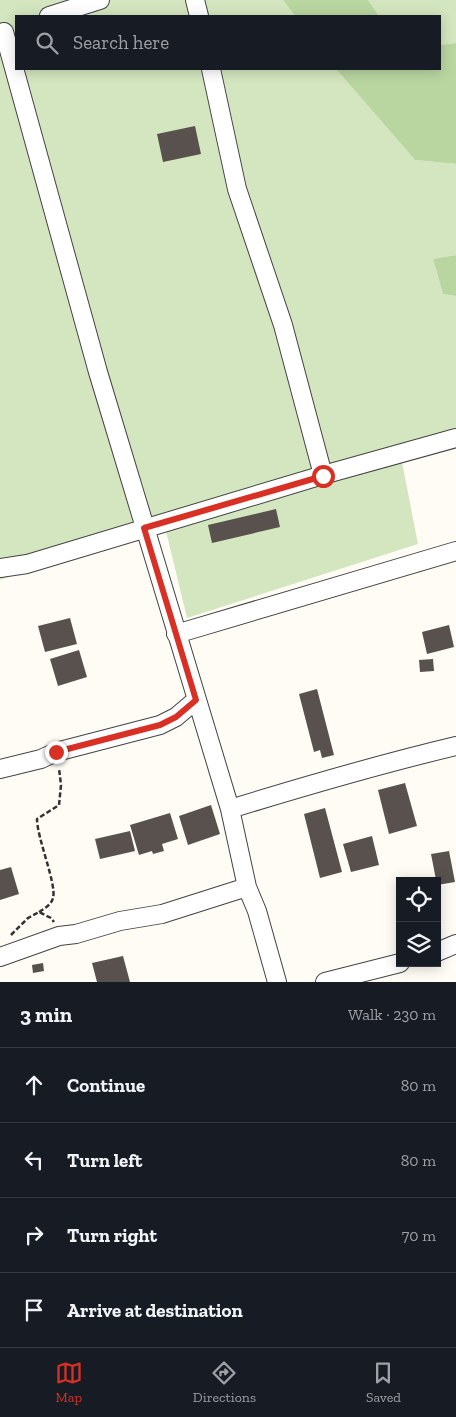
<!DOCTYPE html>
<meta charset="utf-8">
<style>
:root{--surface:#171b24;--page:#20242c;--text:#f1f3f6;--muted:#9ea1a6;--line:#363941;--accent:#d93025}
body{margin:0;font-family:"Zilla Slab",serif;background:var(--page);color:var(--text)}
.controls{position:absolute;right:15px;bottom:15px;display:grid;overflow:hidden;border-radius:0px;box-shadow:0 2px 12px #0003}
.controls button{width:45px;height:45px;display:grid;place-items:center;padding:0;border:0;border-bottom:1px solid var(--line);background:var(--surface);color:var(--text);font:25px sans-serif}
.stop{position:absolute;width:15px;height:15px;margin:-11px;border:4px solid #d93025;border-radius:50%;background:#fff}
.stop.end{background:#d93025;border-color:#fff;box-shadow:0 1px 5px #0008}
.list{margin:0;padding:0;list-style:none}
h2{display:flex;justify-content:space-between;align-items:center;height:65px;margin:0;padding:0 20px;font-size:21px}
h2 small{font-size:16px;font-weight:400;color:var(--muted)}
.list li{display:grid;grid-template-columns:32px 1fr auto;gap:15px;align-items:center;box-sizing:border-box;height:75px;padding:0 20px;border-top:1px solid var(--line)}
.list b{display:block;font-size:19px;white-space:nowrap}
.list em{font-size:16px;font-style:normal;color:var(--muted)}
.icon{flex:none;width:28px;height:28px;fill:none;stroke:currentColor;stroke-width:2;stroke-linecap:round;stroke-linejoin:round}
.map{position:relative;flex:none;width:456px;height:982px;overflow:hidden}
.search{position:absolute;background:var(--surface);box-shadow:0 2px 12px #0003;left:15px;right:15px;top:15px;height:55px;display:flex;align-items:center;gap:12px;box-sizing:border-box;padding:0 18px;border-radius:0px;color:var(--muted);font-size:19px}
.sheet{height:365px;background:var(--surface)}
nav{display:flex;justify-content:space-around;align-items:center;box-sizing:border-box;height:70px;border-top:1px solid var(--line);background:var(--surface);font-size:14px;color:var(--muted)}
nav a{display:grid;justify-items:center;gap:2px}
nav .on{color:var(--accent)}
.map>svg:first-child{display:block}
.green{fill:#d4e6bf}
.forest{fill:#b9d6a0}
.building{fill:#58514d}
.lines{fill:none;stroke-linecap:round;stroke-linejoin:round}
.minor-casing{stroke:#434343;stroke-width:20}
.path{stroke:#323232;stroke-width:2.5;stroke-dasharray:5 2.5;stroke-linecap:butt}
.minor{stroke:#fff;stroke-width:18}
.route{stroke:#d93025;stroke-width:6}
</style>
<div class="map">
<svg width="456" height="982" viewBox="0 0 456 982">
<rect width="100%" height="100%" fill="#fefcf4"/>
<!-- green -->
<path class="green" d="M0 0H283L295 16H16V69H336L415 160 456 164V255L433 259 443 294 456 296V445L402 462 418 544 187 618 164 523 0 580Z
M368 0H456V43L440 45V16H379Z"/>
<!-- forest -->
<path class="forest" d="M283 0H368L379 16H295Z
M456 43V164L415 160 336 69H440V45Z
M456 255V296L443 294 433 259Z"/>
<!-- building -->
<path class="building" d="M195 126 201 154 163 162 157 134Z
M276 509 280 527 212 543 208 525Z
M70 618 77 644 45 652 38 626Z
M449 625 454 647 427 654 422 632Z
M79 650 87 677 58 686 50 659Z
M433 659 434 671 420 672 419 660Z
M317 689 334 755 322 758 320 750 314 752 299 694Z
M405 783 417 826 389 834 378 790Z
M211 805 220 834 188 845 179 816Z
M325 808 342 872 320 878 304 814Z
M170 813 178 839 162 844 164 851 153 854 152 851 139 855 130 825Z
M130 831 135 851 100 859 95 839Z
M372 836 379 865 351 872 343 844Z
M449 851 455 882 437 885 431 854Z
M11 867 19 894 0 900V870Z
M123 956 130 982H97L92 963Z
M43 963 44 971 33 973 32 965Z"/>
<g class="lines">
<defs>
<path id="minor" d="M195 0 199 16
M49 16 100 0
M4 32 98 372 230 809 247 887 257 911 277 982
M211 69 237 189 283 325 323 475
M0 568 27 564 323 475 456 438
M176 634 456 551
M0 769 41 759 56 752 160 725 176 717 196 700
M230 809C305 786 380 764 456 746
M437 952 456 944
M0 957 59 936 76 934 120 921 162 914 247 887
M325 982 400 963"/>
</defs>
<!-- minor casing -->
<use href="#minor" class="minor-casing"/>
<!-- path -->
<path class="path" d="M39 912C45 908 51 905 53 898 57 885 37 838 37 819L59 805 61 785 59 768
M11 935 28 918 39 912 51 918 54 922"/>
<!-- minor -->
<use href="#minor" class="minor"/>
</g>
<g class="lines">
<!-- route -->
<path class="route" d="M56 752 160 725 176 717 196 700 144 528 323 476"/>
</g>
</svg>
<div class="controls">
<button><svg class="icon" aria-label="locate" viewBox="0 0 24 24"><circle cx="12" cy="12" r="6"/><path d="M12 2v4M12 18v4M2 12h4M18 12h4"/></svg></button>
<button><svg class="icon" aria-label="layers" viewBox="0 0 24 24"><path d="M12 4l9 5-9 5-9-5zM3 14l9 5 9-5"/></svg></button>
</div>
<div class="stop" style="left:323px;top:476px"></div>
<div class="stop end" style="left:56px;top:752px"></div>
<div class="search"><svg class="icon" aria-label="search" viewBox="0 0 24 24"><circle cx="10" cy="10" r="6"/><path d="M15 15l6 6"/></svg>Search here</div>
</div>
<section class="sheet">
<h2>3 min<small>Walk · 230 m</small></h2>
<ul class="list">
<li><svg class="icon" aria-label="ahead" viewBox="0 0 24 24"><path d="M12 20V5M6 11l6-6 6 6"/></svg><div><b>Continue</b></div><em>80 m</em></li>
<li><svg class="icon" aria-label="left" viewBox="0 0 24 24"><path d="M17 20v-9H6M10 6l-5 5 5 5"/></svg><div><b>Turn left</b></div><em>80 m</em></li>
<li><svg class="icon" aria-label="right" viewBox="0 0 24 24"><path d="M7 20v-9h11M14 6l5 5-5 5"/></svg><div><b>Turn right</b></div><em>70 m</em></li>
<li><svg class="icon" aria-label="arrive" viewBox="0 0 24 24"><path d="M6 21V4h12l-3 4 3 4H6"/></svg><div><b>Arrive at destination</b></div></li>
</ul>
</section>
<nav>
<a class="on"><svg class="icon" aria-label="map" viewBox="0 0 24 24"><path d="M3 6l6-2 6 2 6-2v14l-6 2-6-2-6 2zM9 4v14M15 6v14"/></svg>Map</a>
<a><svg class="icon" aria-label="directions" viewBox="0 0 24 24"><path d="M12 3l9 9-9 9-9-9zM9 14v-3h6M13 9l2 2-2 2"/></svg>Directions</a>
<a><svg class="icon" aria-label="saved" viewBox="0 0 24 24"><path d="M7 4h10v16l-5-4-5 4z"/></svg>Saved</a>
</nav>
